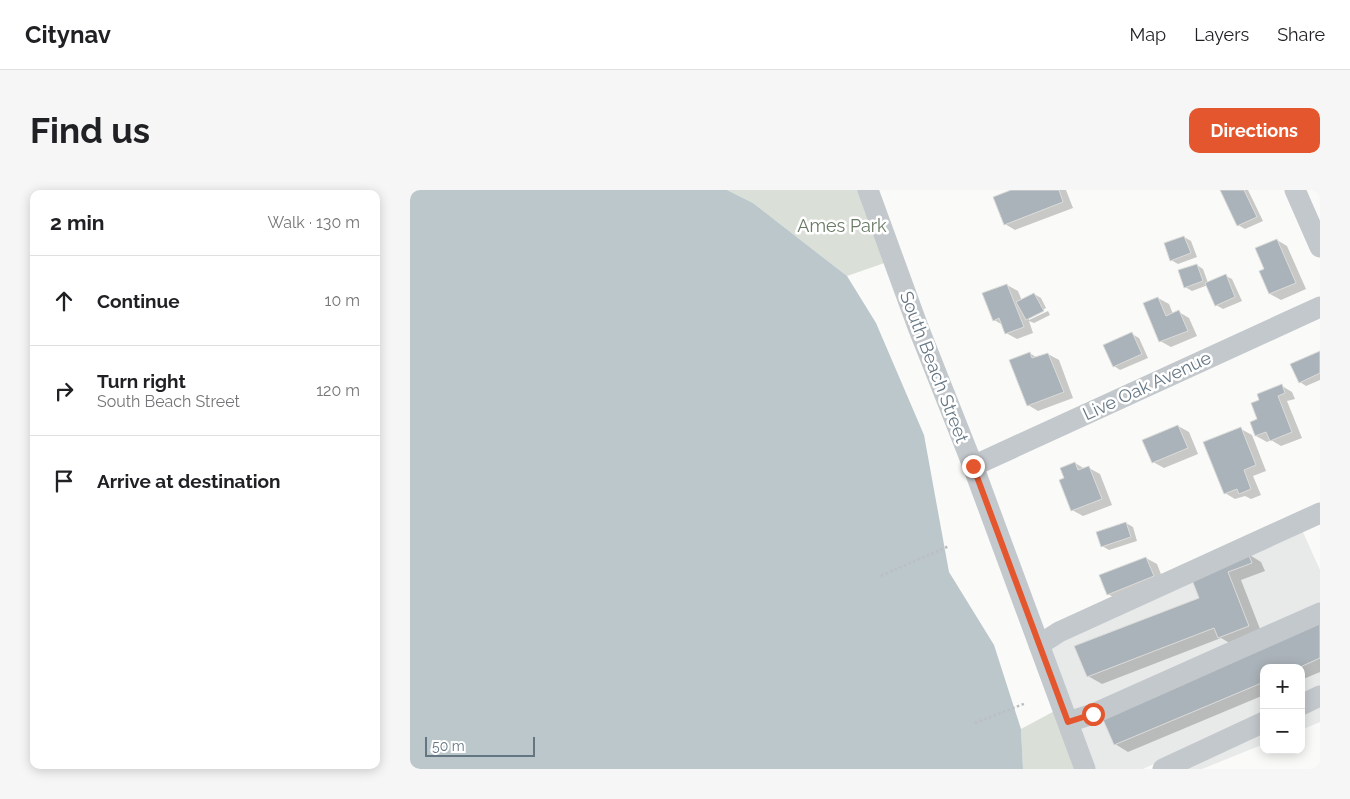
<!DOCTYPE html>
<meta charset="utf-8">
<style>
:root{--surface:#fff;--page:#f6f6f6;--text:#202124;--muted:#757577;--line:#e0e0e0;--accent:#e4572e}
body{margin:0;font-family:Raleway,sans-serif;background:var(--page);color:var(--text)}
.controls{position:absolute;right:15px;bottom:15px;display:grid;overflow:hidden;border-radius:10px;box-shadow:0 2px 12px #0003}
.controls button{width:45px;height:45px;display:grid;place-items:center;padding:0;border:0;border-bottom:1px solid var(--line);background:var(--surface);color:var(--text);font:25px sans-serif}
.scale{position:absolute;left:15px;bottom:12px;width:110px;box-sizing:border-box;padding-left:5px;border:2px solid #657683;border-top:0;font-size:14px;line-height:18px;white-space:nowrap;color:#657683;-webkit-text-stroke:4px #fff;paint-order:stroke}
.stop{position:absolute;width:15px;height:15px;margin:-11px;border:4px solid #e4572e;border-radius:50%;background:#fff}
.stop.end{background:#e4572e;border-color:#fff;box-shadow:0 1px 5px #0008}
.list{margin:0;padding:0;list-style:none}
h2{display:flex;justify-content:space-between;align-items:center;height:65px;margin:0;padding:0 20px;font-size:21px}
h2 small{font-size:16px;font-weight:400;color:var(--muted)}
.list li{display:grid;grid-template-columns:32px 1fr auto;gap:15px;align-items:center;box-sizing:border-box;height:90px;padding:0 20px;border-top:1px solid var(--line)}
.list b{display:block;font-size:19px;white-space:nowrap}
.list p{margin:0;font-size:16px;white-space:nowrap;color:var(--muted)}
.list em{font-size:16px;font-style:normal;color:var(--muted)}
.icon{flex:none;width:28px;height:28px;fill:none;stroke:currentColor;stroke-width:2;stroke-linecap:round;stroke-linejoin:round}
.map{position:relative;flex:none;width:910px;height:579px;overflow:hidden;border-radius:10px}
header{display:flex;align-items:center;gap:30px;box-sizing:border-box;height:70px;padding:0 25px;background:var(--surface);border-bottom:1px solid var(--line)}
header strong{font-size:24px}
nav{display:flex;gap:28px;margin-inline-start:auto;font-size:18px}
.intro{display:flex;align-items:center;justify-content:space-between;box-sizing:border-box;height:120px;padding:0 30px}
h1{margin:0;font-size:35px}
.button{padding:12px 22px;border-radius:10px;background:var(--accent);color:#fff;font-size:18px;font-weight:700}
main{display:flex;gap:30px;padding:0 30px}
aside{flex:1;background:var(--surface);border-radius:10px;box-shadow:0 2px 12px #0003}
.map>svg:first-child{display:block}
.built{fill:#e8e9e9}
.green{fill:#dadfd7}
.water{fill:#bbc7cb}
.shadow{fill:#0003}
.building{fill:#aab3b9;stroke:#dcdcda}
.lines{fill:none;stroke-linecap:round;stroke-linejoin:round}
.path{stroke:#bbbfc2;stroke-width:2.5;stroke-dasharray:2.5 2.5;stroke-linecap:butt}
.minor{stroke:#c3c8cc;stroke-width:21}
.route{stroke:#e4572e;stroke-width:6}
.labels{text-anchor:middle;stroke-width:5;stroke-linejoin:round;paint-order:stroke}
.park-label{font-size:18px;fill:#687a64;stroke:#fff}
.street-label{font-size:18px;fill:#657683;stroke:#fff}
</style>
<header>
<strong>Citynav</strong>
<nav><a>Map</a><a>Layers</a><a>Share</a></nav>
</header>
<div class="intro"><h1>Find us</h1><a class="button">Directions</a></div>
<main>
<aside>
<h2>2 min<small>Walk · 130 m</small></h2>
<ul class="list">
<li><svg class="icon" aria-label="ahead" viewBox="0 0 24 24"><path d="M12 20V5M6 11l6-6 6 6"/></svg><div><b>Continue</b></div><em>10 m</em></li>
<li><svg class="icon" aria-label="right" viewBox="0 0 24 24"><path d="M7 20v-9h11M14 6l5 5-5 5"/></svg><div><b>Turn right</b><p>South Beach Street</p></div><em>120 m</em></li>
<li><svg class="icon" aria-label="arrive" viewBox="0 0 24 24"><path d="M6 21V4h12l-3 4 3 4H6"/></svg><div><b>Arrive at destination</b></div></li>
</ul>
</aside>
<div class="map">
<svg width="910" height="579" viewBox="0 0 910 579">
<rect width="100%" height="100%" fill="#fafaf8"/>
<!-- built -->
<path class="built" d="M887 329 910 380V497L891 506V478H854V523L733 579H683L634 446Z
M910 515V532L891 540V524Z
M854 542V554L792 579H773Z"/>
<!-- green -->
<path class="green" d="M317 0H458L483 70 437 86 343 13Z
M652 517 676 579H613L611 539Z"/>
<!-- water -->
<path class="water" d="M0 0H317L343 13 437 86 466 133 514 245 539 382 584 455 611 539 613 579H0Z"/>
<!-- shadow -->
<path class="shadow" d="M605 0H656L663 18 605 40 595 34Z
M812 0H838L853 31 835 39 828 35Z
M774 47 781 51 787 67 768 74 761 70Z
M867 50 877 56 896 99 871 110 860 104 851 82 856 80Z
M787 75 793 79 798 93 816 86 822 89 832 111 813 119 806 115 798 95 782 101 775 97Z
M597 95 608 101 612 111 624 104 631 108 636 118 619 127V130L638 121 640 125 624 133 619 131 623 143 607 149 596 143 593 135 584 130Z
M748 108 759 114 763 124 769 122 779 128 787 146 761 157 750 151Z
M722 144 729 148 738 168 710 180 704 176Z
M910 162V190L896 196 890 192Z
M620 163 627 168 638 164 649 170 663 208 628 221 618 215Z
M872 196 882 202 885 209 877 211 892 248 871 256 861 250 857 252 846 246 841 233 849 230 851 211Z
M768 236 779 242 788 264 754 278 743 272Z
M831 239 842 245 856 281 843 286 851 305 841 309 835 306 825 309 815 303Z
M665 273 675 279 679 278 690 284 702 315 673 326 662 320 656 288Z
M716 333 723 337 727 351 699 360 692 356Z
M838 364 851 372 855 381 831 390 852 444 823 455 811 448 692 494 678 486 791 409 782 386Z
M736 368 747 374 754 392 708 410 698 404Z
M910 434V482L891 490V478H854V505L718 562 705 554Z"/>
<!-- building -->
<path class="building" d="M601 0H649L653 12 594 35 583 7Z
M810 0H834L847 27 827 36Z
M774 46 781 63 760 71 754 53Z
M867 49 886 93 859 104 849 81 854 79 845 58Z
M787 74 793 91 774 98 768 80Z
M816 84 825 107 805 116 795 93Z
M597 94 614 137 595 144 589 128 583 131 572 103Z
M624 103 634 121 616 130 606 112Z
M748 107 756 126 769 120 778 141 749 152 733 113Z
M722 142 732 164 703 177 693 155Z
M910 161V183L889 193 880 174Z
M620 162 622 168 638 163 654 202 617 216 599 170Z
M872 194 875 203 868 206 882 242 860 251 856 242 845 246 840 232 847 229 841 213 849 210 847 204Z
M768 235 778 258 742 273 732 250Z
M831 237 846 275 834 280 841 299 829 304 827 299 814 304 793 252Z
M665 272 668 280 679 276 692 309 661 321 649 290 654 288 650 278Z
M716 332 721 347 691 357 686 342Z
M838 363 842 373 818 382 839 436 808 448 804 438 677 487 664 456 789 408 780 385Z
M736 367 744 386 697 405 689 385Z
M910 432V468L888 478H854V492L704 555 691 525Z"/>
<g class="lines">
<!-- path -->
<path class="path" d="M471 386 539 356
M565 533 616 513"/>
<!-- minor -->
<path class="minor" d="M458 0 508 137 563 276 675 579
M885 0 910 57
M563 276 910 117
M629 455 649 442 910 323
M891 515 910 506
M658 532 683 524 910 423
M753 579 854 532"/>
</g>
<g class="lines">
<!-- route -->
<path class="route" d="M563 276 658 532 683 524"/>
</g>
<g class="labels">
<!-- park labels -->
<g class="park-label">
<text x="432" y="42">Ames Park</text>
</g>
<!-- street labels -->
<g class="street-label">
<text transform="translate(524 177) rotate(69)" y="6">South Beach Street</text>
<text transform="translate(737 196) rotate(-25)" y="6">Live Oak Avenue</text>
</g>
</g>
</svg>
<div class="controls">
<button>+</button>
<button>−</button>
</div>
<div class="scale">50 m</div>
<div class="stop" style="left:683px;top:524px"></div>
<div class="stop end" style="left:563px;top:276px"></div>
</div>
</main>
